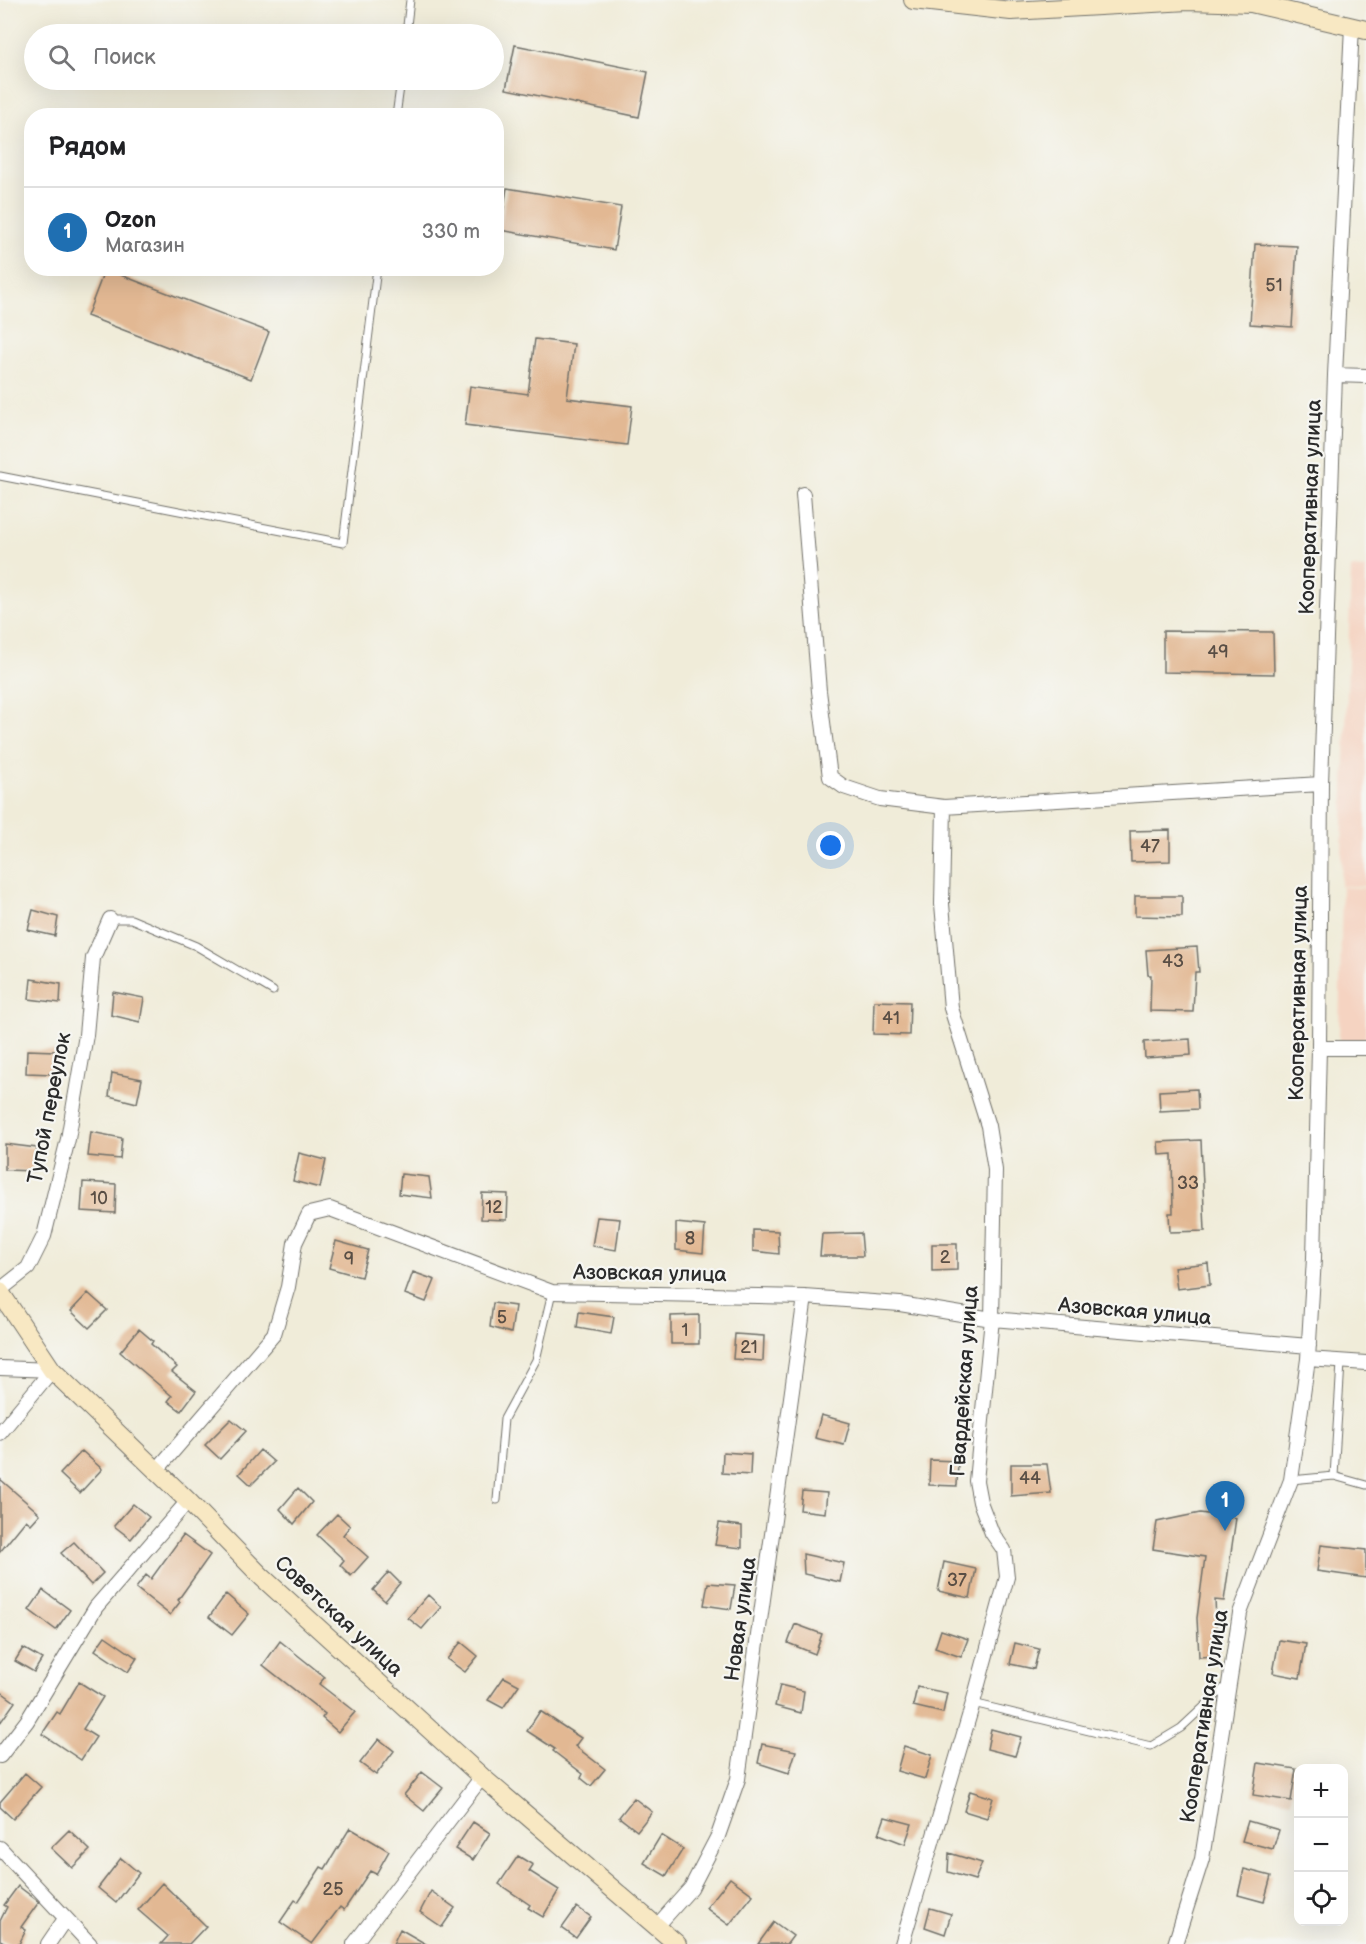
<!DOCTYPE html>
<html lang="ru">
<meta charset="utf-8">
<style>
:root{--surface:#fff;--page:#f6f6f6;--text:#202124;--muted:#757577;--line:#e0e0e0;--accent:#1f6fb2}
body{margin:0;font-family:"Balsamiq Sans",sans-serif;background:var(--page);color:var(--text)}
.controls{position:absolute;right:18px;bottom:18px;display:grid;overflow:hidden;border-radius:12px;box-shadow:0 6px 24px #0002}
.controls button{width:54px;height:54px;display:grid;place-items:center;padding:0;border:0;border-bottom:2px solid var(--line);background:var(--surface);color:var(--text);font:30px sans-serif}
.you{position:absolute;left:831px;top:846px;width:21px;height:21px;margin:-15px;border:4px solid #fff;border-radius:50%;background:#1a73e8;box-shadow:0 0 0 9px #1a73e833}
.badge{display:grid;place-items:center;width:39px;height:39px;border-radius:50%;background:var(--accent);color:#fff;font-size:20px;font-weight:700}
.pin{position:absolute;translate:-50% -50px;filter:drop-shadow(0 2px 3px #0008)}
.pin::after{content:'';position:absolute;top:32px;width:21px;height:18px;background:inherit;clip-path:polygon(0 0,100% 0,50% 100%)}
.list{margin:0;padding:0;list-style:none}
h2{display:flex;justify-content:space-between;align-items:center;height:78px;margin:0;padding:0 24px;font-size:26px}
h2 small{font-size:20px;font-weight:400;color:var(--muted)}
.list li{display:grid;grid-template-columns:39px 1fr auto;gap:18px;align-items:center;box-sizing:border-box;height:90px;padding:0 24px;border-top:2px solid var(--line)}
.list b{display:block;font-size:22px;white-space:nowrap}
.list p{margin:0;font-size:20px;white-space:nowrap;color:var(--muted)}
.list em{font-size:20px;font-style:normal;color:var(--muted)}
.icon{flex:none;width:33px;height:33px;fill:none;stroke:currentColor;stroke-width:2;stroke-linecap:round;stroke-linejoin:round}
.map{position:relative;flex:none;width:1366px;height:1944px;overflow:hidden}
.search{position:absolute;background:var(--surface);box-shadow:0 6px 24px #0002;left:24px;top:24px;width:480px;height:66px;display:flex;align-items:center;gap:15px;box-sizing:border-box;padding:0 21px;border-radius:33px;color:var(--muted);font-size:22px}
.panel{position:absolute;background:var(--surface);box-shadow:0 6px 24px #0002;left:24px;top:108px;width:480px;height:168px;border-radius:24px}
.map>svg:first-child{display:block}
.built{fill:#f5d3c1}
.building{fill:#e2b893}
.lines{fill:none;stroke-linecap:round;stroke-linejoin:round}
.lane-casing{stroke:#706f68;stroke-width:9}
.street-casing{stroke:#706f68;stroke-width:16}
.secondary-casing{stroke:#706f68;stroke-width:20}
.lane{stroke:#fff;stroke-width:7}
.street{stroke:#fff;stroke-width:14}
.secondary{stroke:#f8e8c3;stroke-width:18}
.labels{text-anchor:middle;stroke-width:4.5;stroke-linejoin:round;paint-order:stroke}
.number-label{font-size:18px;fill:#594e45}
.street-label{font-size:21px;fill:#2b2b2b;stroke:#f6f6f2}
</style>
<div class="map">
<svg width="1366" height="1944" viewBox="0 0 1366 1944">
<rect width="100%" height="100%" fill="#f6f6f2"/>
<filter id="ink" filterUnits="userSpaceOnUse"><feTurbulence type="fractalNoise" baseFrequency=".0167" numOctaves="2"/><feDisplacementMap in="SourceGraphic" scale="12" xChannelSelector="R" yChannelSelector="G"/><feConvolveMatrix kernelMatrix="1 2 1 2 8 2 1 2 1" color-interpolation-filters="sRGB"/></filter>
<filter id="wash" filterUnits="userSpaceOnUse"><feTurbulence type="fractalNoise" baseFrequency=".008" numOctaves="4" result="noise"/><feDisplacementMap in="SourceGraphic" scale="24" xChannelSelector="R" yChannelSelector="G"/><feGaussianBlur stdDeviation="1.35" result="paint"/><feColorMatrix in="noise" values="0 0 0 0 0 0 0 0 0 0 0 0 0 0 0 0 0 1.4 0 .05"/><feComposite in="paint" operator="in"/></filter>
<g filter="url(#wash)">
<rect width="100%" height="100%" fill="#f0ecd9"/>
<!-- built -->
<path class="built" d="M1351 568 1366 569V886H1341Z
M1342 887 1366 888V1040L1339 1041Z"/>
<g id="blocks">
<!-- building -->
<path class="building" d="M515 45 648 72 639 117 506 89Z
M507 188 621 207 614 250 500 230Z
M1255 244 1297 246 1292 327 1250 324Z
M105 269 269 332 251 379 87 316Z
M535 339 574 344 567 398 632 406 627 445 465 425 470 386 528 394Z
M1163 631 1273 632 1274 674 1163 672Z
M1170 830V861L1131 862 1130 831Z
M1135 896H1182V917L1135 916Z
M33 910 58 917 55 936 28 930Z
M1197 947 1199 972H1195L1193 1012 1150 1011 1151 975H1148L1146 950Z
M31 979 61 984 60 1003 29 999Z
M113 992 144 998 140 1022 111 1015Z
M874 1001 910 1002 909 1035 873 1034Z
M1190 1039 1191 1055 1145 1058 1144 1042Z
M27 1050 55 1051 54 1074 26 1073Z
M112 1073 142 1079 137 1103 109 1096Z
M1197 1089 1198 1109 1160 1111 1159 1091Z
M91 1132 122 1138 120 1159 88 1156Z
M1201 1140 1205 1231 1170 1232 1169 1213H1173L1172 1154 1159 1155 1158 1142Z
M5 1144 37 1148 35 1171 5 1170Z
M299 1153 326 1160 320 1188 293 1181Z
M401 1174 429 1177 432 1198 399 1194Z
M83 1182 116 1184 115 1213 81 1211Z
M482 1193 508 1194 507 1220 481 1219Z
M597 1217 620 1219 616 1250 592 1246Z
M676 1223 705 1226 703 1253 676 1250Z
M753 1230 778 1231 779 1254 753 1251Z
M861 1233 863 1256H820L822 1234Z
M336 1241 368 1250 361 1277 329 1268Z
M932 1244H957V1270L932 1271Z
M1208 1263 1210 1285 1177 1289 1174 1267Z
M413 1272 435 1280 426 1302 405 1294Z
M88 1293 107 1310 89 1328 71 1311Z
M493 1303 515 1306 511 1333 490 1327Z
M579 1312 614 1317 611 1334 577 1328Z
M699 1315V1344H671V1316Z
M139 1329 153 1341 151 1344 177 1367 172 1372 196 1391 181 1411 168 1401 172 1396 120 1352Z
M735 1334 764 1336 763 1361 733 1359Z
M821 1415 850 1423 844 1445 815 1438Z
M231 1419 246 1431 220 1459 205 1445Z
M260 1450 274 1462 251 1485 239 1474Z
M82 1451 102 1469 80 1493 60 1474Z
M723 1452 751 1454 750 1475 722 1473Z
M930 1460 958 1461 957 1486 929 1485Z
M1011 1464H1047L1051 1493 1011 1496Z
M0 1479 40 1514 31 1524 26 1520 0 1552Z
M298 1488 312 1502 294 1524 280 1509Z
M802 1491 827 1493 825 1513 800 1510Z
M133 1504 149 1517 131 1539 114 1526Z
M1200 1513 1236 1518 1224 1601 1215 1600 1218 1656 1199 1657 1197 1618 1205 1557 1153 1549 1157 1522Z
M337 1514 350 1526 343 1535 368 1557 351 1576 340 1565 344 1560 317 1535Z
M719 1523 742 1526V1548L715 1545Z
M183 1535 210 1555 178 1600 180 1602 170 1615 136 1588 146 1575 151 1579Z
M74 1542 103 1573 91 1585 61 1553Z
M1321 1545 1366 1550V1578L1317 1571Z
M803 1554 844 1563 840 1582 804 1574Z
M944 1562 976 1569 970 1598 938 1591Z
M389 1572 400 1583 385 1601 373 1590Z
M708 1583 735 1585 731 1609 704 1605Z
M43 1590 70 1610 56 1630 29 1610Z
M226 1594 249 1614 232 1635 209 1617Z
M428 1595 441 1607 422 1629 408 1618Z
M795 1624 822 1634 815 1654 788 1643Z
M941 1630 968 1639 961 1657 935 1648Z
M105 1636 137 1658 128 1672 95 1650Z
M1279 1640 1306 1644 1300 1678 1273 1673Z
M280 1641 325 1677 319 1684 355 1712 338 1732 322 1718 325 1714 263 1665Z
M461 1642 478 1656 465 1672 447 1659Z
M1015 1643 1039 1649 1034 1669 1010 1664Z
M23 1648 42 1659 34 1672 15 1661Z
M504 1677 519 1685 503 1708 488 1700Z
M79 1682 103 1697 83 1729 96 1737 81 1760 42 1734 57 1712 60 1714Z
M780 1685 804 1691 801 1713 775 1706Z
M917 1687 947 1693 943 1713 913 1706Z
M0 1691 15 1702 0 1723Z
M540 1711 581 1738 575 1746 605 1769 591 1786 581 1778 583 1774 553 1751 555 1749 527 1731Z
M991 1729 1021 1737 1015 1756 987 1749Z
M379 1739 394 1751 376 1775 360 1763Z
M762 1744 796 1751 789 1773 758 1763Z
M904 1746 932 1755 925 1779 897 1771Z
M1258 1763 1296 1769 1291 1801 1253 1795Z
M422 1772 443 1788 424 1811 404 1795Z
M25 1773 41 1787 13 1819 0 1807V1802Z
M970 1791 993 1798 987 1818 964 1811Z
M634 1798 652 1812 637 1831 619 1817Z
M885 1817 912 1824 905 1844 879 1834Z
M1248 1821 1279 1830 1273 1849 1242 1841Z
M473 1822 490 1833 473 1860 455 1849Z
M350 1828 389 1851 376 1874 370 1871 344 1910 340 1907 312 1944 280 1922 295 1900 298 1902 321 1867 325 1869Z
M69 1830 90 1850 72 1868 51 1848Z
M661 1835 683 1849 666 1876 644 1863Z
M949 1853 982 1863 975 1880 948 1872Z
M518 1856 533 1865 529 1871 559 1890 543 1917 528 1908 530 1905 499 1884Z
M121 1858 139 1873 116 1903 98 1888Z
M1244 1869 1271 1876 1264 1902 1238 1895Z
M730 1878 753 1895 729 1925 706 1908Z
M162 1883 206 1926 189 1944H161L168 1936 138 1910Z
M18 1886 39 1902 21 1927 26 1930 19 1944H7L0 1940V1921L7 1907 4 1905Z
M431 1891 455 1908 442 1927 420 1912Z
M577 1907 591 1917 576 1938 562 1928Z
M930 1908 951 1914 945 1934 925 1927Z
M774 1922 793 1936 787 1944H758Z
M400 1929 426 1944H393Z"/>
</g>
</g>
<g filter="url(#ink)">
<use href="#blocks" fill-opacity="0" stroke="#706f68" stroke-width="1.5"/>
<g class="lines">
<defs>
<path id="lane" d="M406 34 410 0
M396 116 401 80
M0 476 343 543 377 268
M110 919H131L196 946 273 991
M1334 1476 1341 1363
M1291 1480 1334 1476 1366 1485
M497 1500 504 1419 536 1360 552 1292
M973 1703 1151 1746 1181 1728 1226 1686"/>
<path id="street" d="M1335 375 1366 376
M803 494 819 691 830 777 844 787 880 799 944 807 1321 784
M1319 1048H1366
M0 1290 28 1268 44 1236 68 1139 86 1035 93 958 110 919
M1308 1359 1366 1363
M0 1368 52 1370
M0 1433 52 1370
M156 1471 274 1334 288 1287 295 1243 309 1214 330 1209 552 1292 805 1297 900 1304 992 1319 1309 1346
M0 1756 27 1721 96 1607 188 1501
M0 1848 90 1944
M657 1926 691 1888 718 1836 738 1779 805 1297
M48 1944 65 1919
M354 1944 482 1777
M902 1944 973 1703 1007 1577 1004 1550 992 1533 980 1502 976 1481 992 1319 995 1170 988 1126 951 1008 942 904 944 807
M1175 1944 1202 1859 1240 1613 1291 1480 1308 1359 1314 1258 1319 1048 1321 784 1335 375 1352 26"/>
<path id="secondary" d="M913 0 1011 11 1188 1 1251 3 1366 30
M0 1292 52 1370 188 1501 262 1577 482 1777 677 1944"/>
</defs>
<!-- lane casing -->
<use href="#lane" class="lane-casing"/>
<!-- street casing -->
<use href="#street" class="street-casing"/>
<!-- secondary casing -->
<use href="#secondary" class="secondary-casing"/>
<!-- lane -->
<use href="#lane" class="lane"/>
<!-- street -->
<use href="#street" class="street"/>
<!-- secondary -->
<use href="#secondary" class="secondary"/>
</g>
</g>
<g class="labels">
<!-- number labels -->
<g class="number-label">
<text x="1274" y="291">51</text>
<text x="1218" y="658">49</text>
<text x="1150" y="852">47</text>
<text x="1173" y="967">43</text>
<text x="891" y="1024">41</text>
<text x="1188" y="1189">33</text>
<text x="99" y="1204">10</text>
<text x="494" y="1213">12</text>
<text x="690" y="1244">8</text>
<text x="945" y="1263">2</text>
<text x="349" y="1265">9</text>
<text x="502" y="1323">5</text>
<text x="685" y="1336">1</text>
<text x="749" y="1353">21</text>
<text x="1030" y="1484">44</text>
<text x="957" y="1586">37</text>
<text x="333" y="1895">25</text>
</g>
<!-- street labels -->
<g class="street-label">
<text transform="translate(1310 507) rotate(-88)" y="7">Кооперативная улица</text>
<text transform="translate(1298 993) rotate(-89)" y="7">Кооперативная улица</text>
<text transform="translate(49 1108) rotate(-79)" y="7">Тупой переулок</text>
<text transform="translate(650 1273) rotate(1)" y="7">Азовская улица</text>
<text transform="translate(1135 1311) rotate(5)" y="7">Азовская улица</text>
<text transform="translate(964 1381) rotate(-86)" y="7">Гвардейская улица</text>
<text transform="translate(339 1616) rotate(43)" y="7">Советская улица</text>
<text transform="translate(740 1619) rotate(-82)" y="7">Новая улица</text>
<text transform="translate(1204 1716) rotate(-81)" y="7">Кооперативная улица</text>
</g>
</g>
</svg>
<div class="controls">
<button>+</button>
<button>−</button>
<button><svg class="icon" aria-label="locate" viewBox="0 0 24 24"><circle cx="12" cy="12" r="6"/><path d="M12 2v4M12 18v4M2 12h4M18 12h4"/></svg></button>
</div>
<div class="you"></div>
<div class="pin badge" style="left:1225px;top:1531px">1</div>
<div class="search"><svg class="icon" aria-label="search" viewBox="0 0 24 24"><circle cx="10" cy="10" r="6"/><path d="M15 15l6 6"/></svg>Поиск</div>
<section class="panel">
<h2>Рядом<small></small></h2>
<ul class="list">
<li><span class="badge">1</span><div><b>Ozon</b><p>Магазин</p></div><em>330 m</em></li>
</ul>
</section>
</div>
